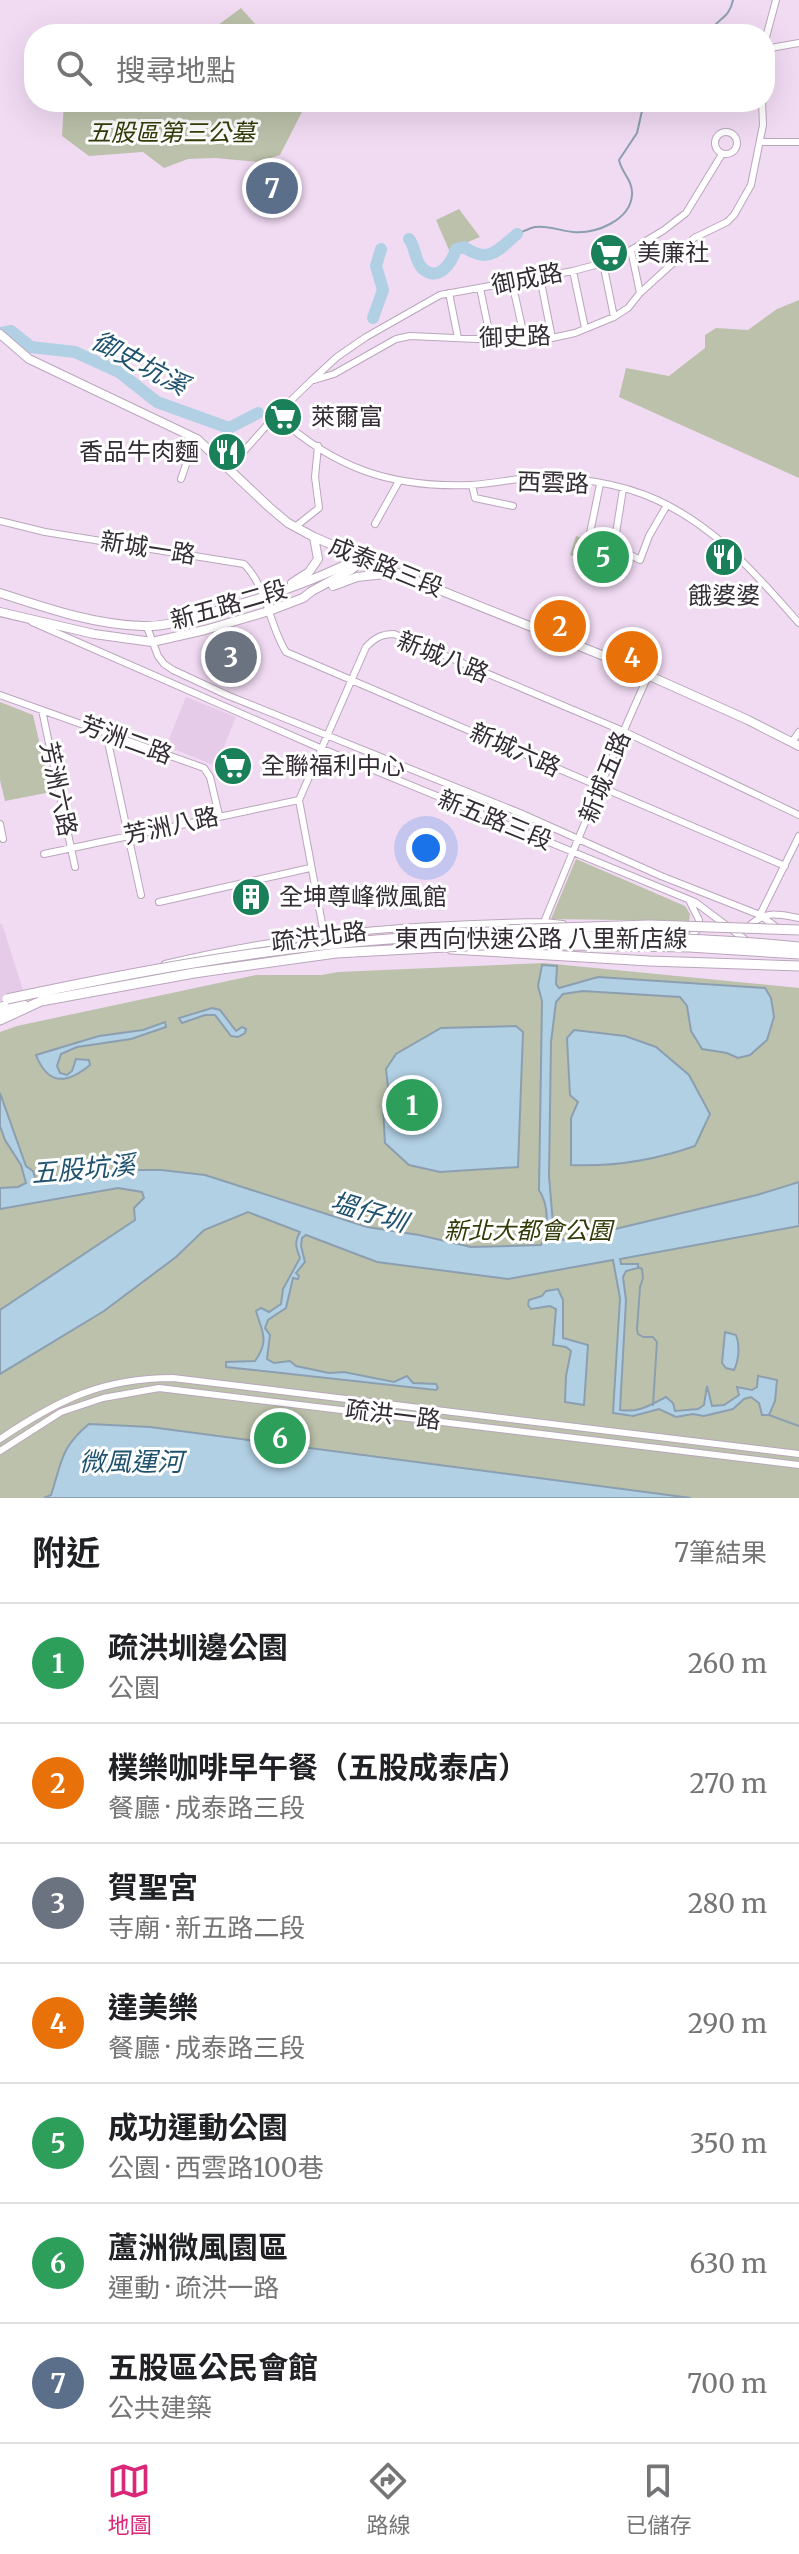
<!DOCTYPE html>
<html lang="zh-TW">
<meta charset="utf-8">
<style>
:root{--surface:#fff;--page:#f6f6f6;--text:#202124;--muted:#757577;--line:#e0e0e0;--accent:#db2777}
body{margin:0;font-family:Merriweather,"Noto Sans TC",serif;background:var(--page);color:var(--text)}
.you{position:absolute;left:426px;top:848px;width:28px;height:28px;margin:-20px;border:6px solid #fff;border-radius:50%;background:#1a73e8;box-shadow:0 0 0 12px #1a73e833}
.badge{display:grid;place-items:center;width:52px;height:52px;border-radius:50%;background:var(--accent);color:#fff;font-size:26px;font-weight:700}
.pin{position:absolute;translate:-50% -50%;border:4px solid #fff;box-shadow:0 2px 8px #0006}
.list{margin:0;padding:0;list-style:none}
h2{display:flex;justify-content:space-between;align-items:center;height:104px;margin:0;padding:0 32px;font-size:34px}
h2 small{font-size:26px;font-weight:400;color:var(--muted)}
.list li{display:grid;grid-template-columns:52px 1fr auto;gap:24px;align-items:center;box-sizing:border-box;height:120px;padding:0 32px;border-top:2px solid var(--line)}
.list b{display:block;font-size:30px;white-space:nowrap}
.list p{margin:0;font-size:26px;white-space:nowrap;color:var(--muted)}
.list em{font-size:26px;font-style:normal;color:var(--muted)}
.icon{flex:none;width:44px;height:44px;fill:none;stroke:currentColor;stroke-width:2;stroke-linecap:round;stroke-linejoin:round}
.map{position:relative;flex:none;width:799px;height:1498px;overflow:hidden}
.search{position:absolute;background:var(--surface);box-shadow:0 8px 32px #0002;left:24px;right:24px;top:24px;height:88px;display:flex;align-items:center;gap:20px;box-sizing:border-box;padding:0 28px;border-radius:32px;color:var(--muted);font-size:30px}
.sheet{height:944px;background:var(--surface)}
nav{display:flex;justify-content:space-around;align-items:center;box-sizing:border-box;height:112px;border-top:2px solid var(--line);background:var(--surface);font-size:22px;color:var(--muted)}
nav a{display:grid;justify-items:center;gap:4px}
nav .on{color:var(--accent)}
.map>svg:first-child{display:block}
.built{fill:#e6cbe9}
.green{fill:#bbc1aa}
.water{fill:#b2d0e4;stroke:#8c9fb0;stroke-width:2}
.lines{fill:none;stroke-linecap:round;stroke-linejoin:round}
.stream{stroke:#8c9fb0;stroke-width:2}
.river{stroke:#b2d0e4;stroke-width:12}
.minor-casing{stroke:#baa6bc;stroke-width:8}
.major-casing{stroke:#baa6bc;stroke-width:10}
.highway-casing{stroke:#baa6bc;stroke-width:11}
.minor{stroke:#fff;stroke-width:6}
.major{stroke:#fff;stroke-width:8}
.highway{stroke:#fff;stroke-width:9}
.highway-bridge-casing{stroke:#baa6bc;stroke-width:11;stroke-linecap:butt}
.highway-bridge{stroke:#fff;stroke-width:9}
.labels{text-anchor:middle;stroke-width:6;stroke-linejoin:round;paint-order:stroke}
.park-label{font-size:24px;font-style:italic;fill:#333c08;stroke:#fff}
.poi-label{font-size:24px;fill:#342c35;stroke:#fff;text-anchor:start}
.street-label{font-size:24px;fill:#342c35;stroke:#fff}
.water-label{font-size:26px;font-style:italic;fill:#1f526f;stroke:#fff}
</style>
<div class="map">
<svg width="799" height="1498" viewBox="0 0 799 1498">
<rect width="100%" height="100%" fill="#f1dbf3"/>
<!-- built -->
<path class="built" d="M186 697 236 717 216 766 166 746Z
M0 924H2L24 993 0 1001Z"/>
<!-- green -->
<path class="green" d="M241 8 264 34H206Z
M64 102H307L280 155 258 162 215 158 188 159 164 168 143 152 89 156 62 136Z
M459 209 480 237 449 250 436 220Z
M799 300V478L619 397 626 368 669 376 705 348V335L716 328 748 330 777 309Z
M576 536 613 547 634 560 627 574 570 555Z
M0 702 33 715 51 792 5 801 0 780Z
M576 859 685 906 690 914 689 921 551 919Z
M544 963 799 988V1498H0V1032L17 1026 256 975H322L338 972Z"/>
<!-- water -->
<path class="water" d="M542 965 557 966 556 984 559 988 598 977 765 988 771 998 774 1017 767 1040 750 1055 738 1058 727 1053 702 1049 691 1031 687 1006 680 997 583 991 563 994 556 1002 551 1042 549 1176 553 1224 562 1240 582 1237 757 1195 799 1182V1226L620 1259 621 1264H638V1268L626 1271 623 1277 626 1300 620 1410C639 1413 650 1405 666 1397L673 1403 675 1411 698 1409 704 1405 707 1386 712 1406 724 1405 739 1395 737 1387 752 1390 757 1387 758 1376 777 1380 775 1401 769 1415H762L759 1403 751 1397 744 1399 733 1409 704 1416 693 1414 676 1417 659 1409 633 1416 613 1413 620 1298 613 1260 508 1279 377 1262 306 1235 302 1238 301 1246 305 1262 296 1273 299 1276 298 1279 293 1278 286 1308 268 1320 265 1328 270 1335 267 1359 274 1363 290 1361 296 1366 329 1373 344 1372 394 1382 407 1376 413 1383 436 1384 438 1388 436 1390 226 1367V1362L255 1361C270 1340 262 1332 256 1311L261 1308 269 1312 281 1304 283 1289 300 1258C296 1248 294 1242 300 1232L248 1212 204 1230 176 1257 104 1311 0 1374V1310L135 1220 134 1208 144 1198 142 1192 118 1188 0 1209V1188L18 1187 26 1183 21 1165 5 1140 0 1126V1093L26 1166 33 1171 37 1184 117 1170H161L205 1175 367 1227 419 1235 471 1247 541 1245C549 1229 549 1205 539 1190L542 1001 538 986Z
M212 1008 220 1010 236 1031 242 1027 246 1029 245 1033 238 1037 231 1036 215 1015H205L182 1023 179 1018Z
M165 1022 166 1027 131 1039 77 1047 61 1054 57 1066 60 1073 67 1075 72 1071 76 1059 89 1060 90 1065C67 1084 48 1086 36 1055L99 1036 143 1030Z
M516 1026 523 1032 518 1167 440 1172 409 1165 385 1143 383 1108 402 1100V1091L388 1087 386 1069 396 1054 441 1028Z
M574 1030 625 1036 656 1047 689 1075 710 1114 695 1146C655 1160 614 1167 571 1165V1118L578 1102 570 1095 567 1038Z
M558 1289 563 1300V1338L588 1345 584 1405 565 1402 566 1376 571 1351 566 1347 553 1345 556 1309 550 1306 531 1309 528 1305 529 1300 542 1296 546 1291Z
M725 1332 736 1335C740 1345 739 1360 734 1370L726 1368 722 1363Z
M89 1424 150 1427 691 1498H44L51 1495C62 1462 60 1448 89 1424Z"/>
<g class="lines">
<!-- stream -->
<path class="stream" d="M709 34C716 18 729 20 733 0
M517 234C523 232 529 228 535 227 549 225 560 231 573 232 595 234 630 221 632 195 633 180 622 174 619 160L637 133 644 102
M638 1267 642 1269 643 1278 640 1287 637 1329 638 1334 643 1337H653L657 1342 653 1405
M769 1415 799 1426"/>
<!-- river -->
<path class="river" d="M409 239C416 247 414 261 423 269 439 283 452 262 456 249L464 247C489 264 497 251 517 234
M373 318 383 290 376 266 381 249
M0 333 11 331 31 347 75 352 119 372 157 402 229 428 258 413"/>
<defs>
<path id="minor" d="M765 41 776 0
M765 49 799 43
M715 143a11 11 0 1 1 22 0a11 11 0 1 1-22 0Z
M761 142H799
M631 250 640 293
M603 263 614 317
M573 271 585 328
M540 277 552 338
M512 282 525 341
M480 288 491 341
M449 293 458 338
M314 380 334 374 396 339 410 336 520 341 552 338 575 333 614 317 628 308 640 293 673 263 694 238 727 222 734 215 751 185 763 125 762 102
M276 415C335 469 392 488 471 485 491 484 511 479 532 478 573 476 620 483 657 500 718 528 756 575 799 623
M229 468 276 415 311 381 337 357 366 337 440 295 573 271 603 263 631 250 664 230 686 213 722 154
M181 479 192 447 197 439
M472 485 475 498 513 506
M623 489 614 546 640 560 649 536 667 505
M0 521 45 532 244 564C267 587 269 625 286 652L785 866
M375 524 399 481
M295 527 319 508 315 477 318 446
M589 538 600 484
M32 622 320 748 695 902 747 941
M147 627 158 656 164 664 173 670 229 696 520 813 661 876 760 915 776 927
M0 695 204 768 210 777 219 815
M42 710 75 867
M111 734 108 742 141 895
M792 742 799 732
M0 824 3 839
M44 854 299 800
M689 900 699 920 698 929 690 937
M159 902 310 868
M760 915 799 836
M544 922C578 840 611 757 648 676
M748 927C766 910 776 914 799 918
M622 929 666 934
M324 934 299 800 366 647C375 638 381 634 394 634L623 731 799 815
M165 964C292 933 414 924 544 922L563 924
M0 1006 15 1001
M0 1439C58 1400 102 1378 173 1378L799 1454
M0 1451 61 1412 103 1398 159 1388 799 1465"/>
<path id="major" d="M0 334 29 359 197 439 269 507 288 523 314 537 397 573 614 660 748 720 799 746
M292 583 309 572 318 559 314 537
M333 586 357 577 394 573
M0 593C46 608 95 625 143 626 166 627 188 619 209 613 261 599 311 583 359 558
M0 612 94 634 152 642 205 630 269 611 303 598 312 591 351 570 357 565 360 557"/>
<path id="highway" d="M451 949 649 961 799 966
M0 1011 24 1005
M0 1020 41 1001"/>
</defs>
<!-- minor casing -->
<use href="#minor" class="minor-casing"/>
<!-- major casing -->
<use href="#major" class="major-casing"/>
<!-- highway casing -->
<use href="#highway" class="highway-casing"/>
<!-- minor -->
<use href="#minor" class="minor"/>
<!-- major -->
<use href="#major" class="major"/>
<!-- highway -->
<use href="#highway" class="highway"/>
<defs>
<path id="highway-bridge" d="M503 930 649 925 799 930
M7 999C129 973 251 950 376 940 443 934 509 935 576 936 650 937 725 939 799 947
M41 1001 194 973 336 953 501 944 689 947 799 954"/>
</defs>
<!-- highway-bridge casing -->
<use href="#highway-bridge" class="highway-bridge-casing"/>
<!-- highway-bridge -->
<use href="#highway-bridge" class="highway-bridge"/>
</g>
<!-- icons -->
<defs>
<symbol id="supermarket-disc" viewBox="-11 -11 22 22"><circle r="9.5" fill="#1a805a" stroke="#fff"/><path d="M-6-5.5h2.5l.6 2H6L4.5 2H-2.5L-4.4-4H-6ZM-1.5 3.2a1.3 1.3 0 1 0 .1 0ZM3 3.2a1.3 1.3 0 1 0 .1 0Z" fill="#fff"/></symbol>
<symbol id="restaurant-disc" viewBox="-11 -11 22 22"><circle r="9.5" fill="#1a805a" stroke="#fff"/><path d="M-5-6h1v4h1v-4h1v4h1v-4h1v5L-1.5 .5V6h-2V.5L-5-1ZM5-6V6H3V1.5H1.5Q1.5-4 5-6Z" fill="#fff"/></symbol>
<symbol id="building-disc" viewBox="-11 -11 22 22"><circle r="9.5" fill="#1a805a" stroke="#fff"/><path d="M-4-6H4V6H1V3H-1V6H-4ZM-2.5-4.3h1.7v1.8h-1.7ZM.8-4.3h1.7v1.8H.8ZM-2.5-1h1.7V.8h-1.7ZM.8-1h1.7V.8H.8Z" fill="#fff"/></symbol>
</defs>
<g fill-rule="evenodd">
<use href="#supermarket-disc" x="587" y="231" width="44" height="44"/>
<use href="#supermarket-disc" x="261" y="395" width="44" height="44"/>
<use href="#restaurant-disc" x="205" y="430" width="44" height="44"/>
<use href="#restaurant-disc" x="702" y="535" width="44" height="44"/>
<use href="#supermarket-disc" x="211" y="744" width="44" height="44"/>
<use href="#building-disc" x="229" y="875" width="44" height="44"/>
</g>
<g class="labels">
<!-- park labels -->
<g class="park-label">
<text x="171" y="141">五股區第三公墓</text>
<text x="528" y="1239">新北大都會公園</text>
</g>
<!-- poi labels -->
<g class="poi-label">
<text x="637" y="261">美廉社</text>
<text x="311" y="425">萊爾富</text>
<text x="199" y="460" text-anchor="end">香品牛肉麵</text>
<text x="724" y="604" text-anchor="middle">餓婆婆</text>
<text x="261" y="774">全聯福利中心</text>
<text x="279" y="905">全坤尊峰微風館</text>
</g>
<!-- street labels -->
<g class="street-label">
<text transform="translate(527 279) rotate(-11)" y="8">御成路</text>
<text transform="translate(515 337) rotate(-2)" y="8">御史路</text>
<text transform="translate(553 483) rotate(2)" y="8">西雲路</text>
<text transform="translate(148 548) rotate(9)" y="8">新城一路</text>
<text transform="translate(386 567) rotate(22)" y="8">成泰路三段</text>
<text transform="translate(229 605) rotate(-16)" y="8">新五路二段</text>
<text transform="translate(443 657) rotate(22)" y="8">新城八路</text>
<text transform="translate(126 740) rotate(20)" y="8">芳洲二路</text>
<text transform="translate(515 750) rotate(24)" y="8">新城六路</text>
<text transform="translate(605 777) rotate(-68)" y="8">新城五路</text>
<text transform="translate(58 789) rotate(78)" y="8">芳洲六路</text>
<text transform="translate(495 820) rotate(22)" y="8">新五路三段</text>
<text transform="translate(171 826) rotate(-12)" y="8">芳洲八路</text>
<text transform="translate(319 937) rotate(-7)" y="8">疏洪北路</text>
<text x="541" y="947">東西向快速公路 八里新店線</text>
<text transform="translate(393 1415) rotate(7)" y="8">疏洪一路</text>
</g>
<!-- water labels -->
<g class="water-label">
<text transform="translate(140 363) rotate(28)" y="9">御史坑溪</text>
<text transform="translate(83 1169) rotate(-5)" y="9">五股坑溪</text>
<text transform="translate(369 1212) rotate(17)" y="9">塭仔圳</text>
<text x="131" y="1471">微風運河</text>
</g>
</g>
</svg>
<div class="you"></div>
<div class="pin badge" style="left:412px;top:1105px;background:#2e9e5b">1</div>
<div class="pin badge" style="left:560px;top:626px;background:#e8710a">2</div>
<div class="pin badge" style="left:231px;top:657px;background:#6b7280">3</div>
<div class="pin badge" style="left:632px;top:657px;background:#e8710a">4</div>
<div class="pin badge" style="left:603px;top:557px;background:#2e9e5b">5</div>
<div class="pin badge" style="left:280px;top:1438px;background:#2e9e5b">6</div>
<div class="pin badge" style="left:272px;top:188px;background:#5c6f8a">7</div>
<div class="search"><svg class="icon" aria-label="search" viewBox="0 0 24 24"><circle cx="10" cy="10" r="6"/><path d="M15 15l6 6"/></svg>搜尋地點</div>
</div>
<section class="sheet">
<h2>附近<small>7筆結果</small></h2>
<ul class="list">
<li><span class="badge" style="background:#2e9e5b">1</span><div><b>疏洪圳邊公園</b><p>公園</p></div><em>260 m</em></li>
<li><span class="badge" style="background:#e8710a">2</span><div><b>樸樂咖啡早午餐（五股成泰店）</b><p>餐廳 · 成泰路三段</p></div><em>270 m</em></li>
<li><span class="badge" style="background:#6b7280">3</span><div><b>賀聖宮</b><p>寺廟 · 新五路二段</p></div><em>280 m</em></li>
<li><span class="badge" style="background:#e8710a">4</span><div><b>達美樂</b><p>餐廳 · 成泰路三段</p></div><em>290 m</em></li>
<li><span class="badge" style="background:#2e9e5b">5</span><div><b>成功運動公園</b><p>公園 · 西雲路100巷</p></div><em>350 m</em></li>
<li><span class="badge" style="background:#2e9e5b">6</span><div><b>蘆洲微風園區</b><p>運動 · 疏洪一路</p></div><em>630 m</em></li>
<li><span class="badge" style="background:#5c6f8a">7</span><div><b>五股區公民會館</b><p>公共建築</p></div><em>700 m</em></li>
</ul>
</section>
<nav>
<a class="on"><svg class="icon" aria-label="map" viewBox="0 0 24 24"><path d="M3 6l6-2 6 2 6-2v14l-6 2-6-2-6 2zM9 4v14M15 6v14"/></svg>地圖</a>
<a><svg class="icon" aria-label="directions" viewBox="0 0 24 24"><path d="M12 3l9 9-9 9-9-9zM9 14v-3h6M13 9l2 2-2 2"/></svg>路線</a>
<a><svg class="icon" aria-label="saved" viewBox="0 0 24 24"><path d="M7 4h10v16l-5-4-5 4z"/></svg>已儲存</a>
</nav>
